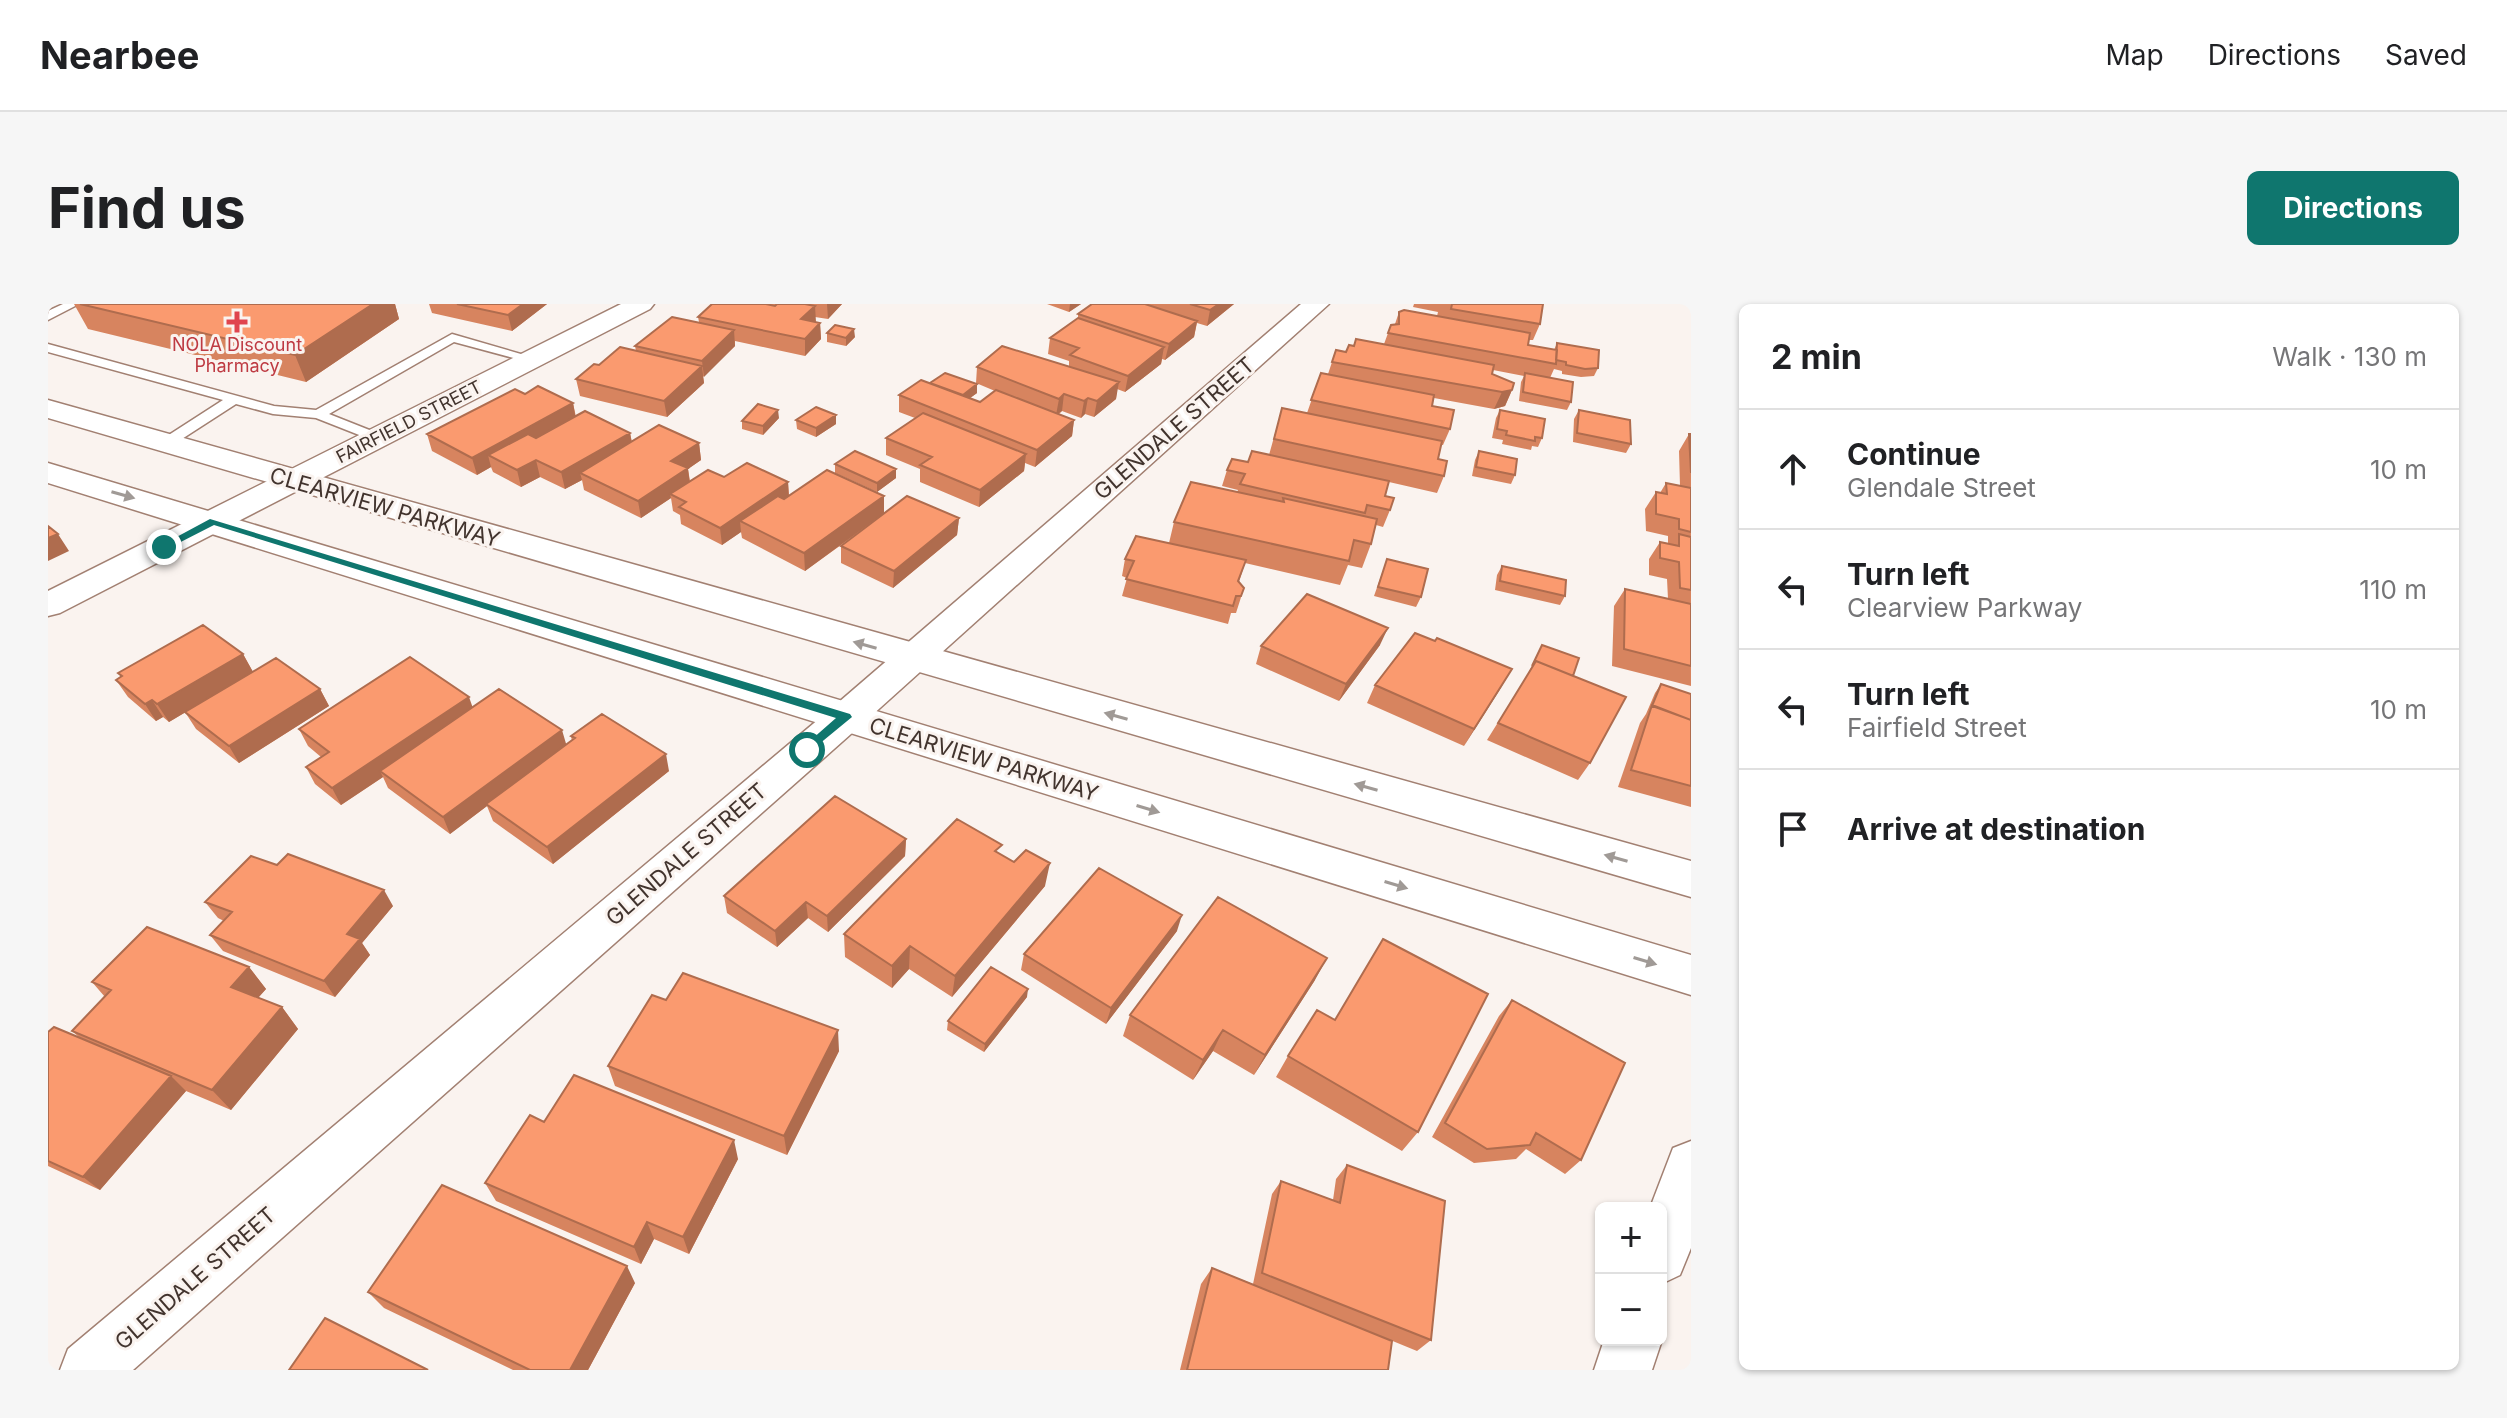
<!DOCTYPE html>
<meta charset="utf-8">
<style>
:root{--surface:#fff;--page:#f6f6f6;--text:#202124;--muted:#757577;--line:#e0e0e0;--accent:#0f766e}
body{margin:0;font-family:Inter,sans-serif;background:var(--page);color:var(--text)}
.controls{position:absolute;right:24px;bottom:24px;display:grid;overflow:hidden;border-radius:12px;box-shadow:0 2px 6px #0004}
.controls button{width:72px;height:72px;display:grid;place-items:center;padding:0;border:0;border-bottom:2px solid var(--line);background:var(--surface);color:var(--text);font:40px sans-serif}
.stop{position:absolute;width:24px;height:24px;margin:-18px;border:6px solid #0f766e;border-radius:50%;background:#fff}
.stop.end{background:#0f766e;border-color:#fff;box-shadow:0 2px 8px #0008}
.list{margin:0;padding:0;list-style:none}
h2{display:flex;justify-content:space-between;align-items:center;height:104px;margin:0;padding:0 32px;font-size:34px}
h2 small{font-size:26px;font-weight:400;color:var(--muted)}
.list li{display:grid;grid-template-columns:52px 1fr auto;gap:24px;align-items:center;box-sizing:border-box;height:120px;padding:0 32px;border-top:2px solid var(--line)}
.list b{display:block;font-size:30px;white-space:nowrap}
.list p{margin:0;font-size:26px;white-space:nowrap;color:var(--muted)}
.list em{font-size:26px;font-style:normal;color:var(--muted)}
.icon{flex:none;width:44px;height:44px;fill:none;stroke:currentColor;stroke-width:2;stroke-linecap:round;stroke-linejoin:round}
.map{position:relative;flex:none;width:1643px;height:1066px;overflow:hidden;border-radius:12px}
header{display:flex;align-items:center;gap:48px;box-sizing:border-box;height:112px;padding:0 40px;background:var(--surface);border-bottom:2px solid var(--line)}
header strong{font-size:38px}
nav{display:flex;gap:44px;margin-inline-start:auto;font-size:28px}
.intro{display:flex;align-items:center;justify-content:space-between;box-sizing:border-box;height:192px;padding:0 48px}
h1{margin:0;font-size:56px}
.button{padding:20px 36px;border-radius:12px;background:var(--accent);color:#fff;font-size:28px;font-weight:700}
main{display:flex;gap:48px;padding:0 48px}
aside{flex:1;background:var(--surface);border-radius:12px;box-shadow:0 2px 6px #0004}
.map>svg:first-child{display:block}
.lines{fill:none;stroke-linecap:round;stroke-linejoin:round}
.service-casing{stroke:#a28072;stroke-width:3}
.minor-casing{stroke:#a28072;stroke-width:3}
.secondary-casing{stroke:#a28072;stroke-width:3}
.service{fill:#fff;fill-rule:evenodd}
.minor{fill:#fff;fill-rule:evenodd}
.secondary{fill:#fff;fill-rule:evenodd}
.wall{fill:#d7845f}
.shaded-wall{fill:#af6c4e}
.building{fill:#fa9a6f;stroke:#af6c4e;stroke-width:2}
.oneway{fill:#a09a96}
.route{fill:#0f766e}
.health-dot{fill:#e0444e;stroke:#faf3ef;stroke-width:3}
.labels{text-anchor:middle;stroke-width:6;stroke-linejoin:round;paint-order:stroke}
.far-health-label{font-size:18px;fill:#be3a42;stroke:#faf3ef}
.far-street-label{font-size:18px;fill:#42342e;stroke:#faf3ef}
.street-label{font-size:22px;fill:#42342e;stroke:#faf3ef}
</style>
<header>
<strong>Nearbee</strong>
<nav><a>Map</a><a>Directions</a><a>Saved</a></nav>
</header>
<div class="intro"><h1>Find us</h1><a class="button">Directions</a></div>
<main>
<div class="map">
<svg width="1643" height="1066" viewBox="0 0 1643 1066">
<rect width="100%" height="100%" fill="#faf3ef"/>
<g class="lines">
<defs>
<path id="service" d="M15 0H31L0 16V7Z
M404 30 490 55 484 59 406 38 281 110 334 131V137L329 138 268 114 225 110 188 100 123 142H113V136L175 96 0 48V40L226 102 268 106Z"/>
<path id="minor" d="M573 0H606L602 5 12 309 0 312V287Z
M1253 0H1281L812 422 85 1066H12L20 1045 784 404Z
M1643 837V944L1632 971 1613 980V904H1602L1625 844Z
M1613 1034 1614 1036 1604 1066H1546L1556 1036Z"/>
<path id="secondary" d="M0 96 1643 557V593L0 114Z
M0 159 1643 651V691L0 179Z"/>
</defs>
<!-- service casing -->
<use href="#service" class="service-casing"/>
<!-- minor casing -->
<use href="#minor" class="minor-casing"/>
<!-- secondary casing -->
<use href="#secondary" class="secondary-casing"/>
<!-- service -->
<use href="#service" class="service"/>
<!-- minor -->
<use href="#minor" class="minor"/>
<!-- secondary -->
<use href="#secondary" class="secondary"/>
</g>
<!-- wall -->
<path class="wall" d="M26 0H347L351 15 258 78 40 25Z
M381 0H499L464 27 384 9Z
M664 0H794L780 15 767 13V18L772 19 773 35 757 52 687 37V42L655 73 656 79 619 113 532 92 528 75 551 61 588 47 587 42 651 18 650 13Z
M999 0H1033L1021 8Z
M1044 0H1186L1159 22 1149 19 1146 33 1117 56 1114 55 1113 60 1077 88 1069 85 1068 95 1046 113 1037 110 1033 114 1014 107 1011 110 1026 116 1024 132 987 163 977 159 976 167 931 203 872 178V165L838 151V134L867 114 851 108V91L882 79 929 89 922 94 932 98 947 87 928 79 929 63H1021V57L1000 50 1002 34 1030 14V10Z
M1366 0H1495L1492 20 1485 36H1481L1480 41 1506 46 1509 39 1550 64 1546 72 1533 73 1514 70V67L1506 65 1502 74 1523 98 1519 106 1471 97 1473 78 1476 72 1445 66 1444 70 1464 86 1457 102 1446 105 1386 94 1384 102 1402 125 1395 141H1393L1390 155 1396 172 1389 189 1341 178 1337 192 1342 206 1335 223 1328 221 1323 240 1314 264 1300 261 1292 281 1197 259 1191 278 1196 284 1188 309H1183L1180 320 1074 292 1079 274 1074 272 1077 255 1121 239 1126 218 1189 188 1190 186 1174 182 1179 166 1221 151 1234 104 1259 109 1273 69 1280 70 1288 46 1298 48 1306 42 1336 40 1343 21 1347 20 1351 8 1389 12 1390 8 1365 3Z
M779 29 807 33 798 42 779 38Z
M477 90 525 99 528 113 582 129 584 138 651 139 653 156 640 165 642 177 676 173 740 178 741 192 836 209 911 214 909 231 845 284 793 259V242L822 220 757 267 694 234 693 228 674 241 633 220 632 211 625 207 623 194 593 214 536 186 534 176 517 185 492 173 473 183 445 168 443 163 429 171 384 147 379 130Z
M1452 106 1494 134 1490 143 1484 142 1483 146 1454 140 1455 136 1444 134 1448 114Z
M1531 106 1583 140 1578 149 1525 138 1526 115Z
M731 114 715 131 694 125V117Z
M748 116 788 120 768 133 749 125Z
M1641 130H1643V382L1564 362 1566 302 1577 285 1620 295 1619 275 1601 271V255L1612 238 1620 240V232L1598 227 1597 205 1608 188 1612 189 1618 179 1632 182 1631 147Z
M1431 147 1467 171 1463 180 1424 172 1427 156Z
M787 160 848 174 829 188 787 169Z
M1339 255 1373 293 1368 303 1326 292Z
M1454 262 1517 292 1512 301 1447 286 1449 271Z
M1387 337 1454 382 1416 442 1319 399 1327 381Z
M1332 341 1291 397 1208 360 1213 342Z
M1494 341 1525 372 1542 459 1530 476 1439 436 1479 372Z
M195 350 205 368 121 418 115 413 108 417 80 393 68 376 73 373 70 369Z
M1613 380 1643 390V503L1570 483 1592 419 1598 410 1607 389Z
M272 385 281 402 191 459 148 425 137 408Z
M425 403 518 441 524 437 523 432 621 467 505 560 445 517 439 502 402 530 340 484 335 473 293 501 267 480 258 463 273 453 260 442 251 425Z
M858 535 857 552 780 628 760 614 729 643 679 609 676 592Z
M952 550 997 582 904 693 861 665 844 684 797 653 796 630Z
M157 598 345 602 314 639 322 651 287 693 175 647 162 631 176 617 170 614Z
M1129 627 1058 720 973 666 976 650Z
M201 663 218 685 210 694 234 703 250 725 183 806 138 787 52 886 0 862V728L32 734 24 727 57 693 44 678Z
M1267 676 1206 771 1165 747 1145 776 1075 732 1082 711Z
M979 693 936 748 899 726 900 717Z
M618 696 791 747 739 851 567 782 560 762Z
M1464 696 1533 856 1517 870 1478 845 1468 855 1426 859 1384 833 1451 712Z
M1240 752 1370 828 1354 847 1228 773Z
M496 818 690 855 641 950 606 935 593 960 448 897 437 879Z
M1299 861 1383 1036 1369 1047 1330 1031 1340 1066H1132L1153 980 1164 964 1205 980 1224 890 1233 877 1285 896 1288 875Z
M587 979 540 1066H465L336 1004 320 988Z"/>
<!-- shaded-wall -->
<path class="shaded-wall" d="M325 0H347L351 15 258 78 247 51Z
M475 0H499L464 27 460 11Z
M779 0H794L780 15Z
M1022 0H1033L1021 8Z
M1171 0H1186L1159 22 1162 6Z
M767 2 768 18 753 15Z
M1149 17 1146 33 1117 56 1121 40Z
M772 19 773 35 757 52V35Z
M806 25 807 33 798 42V34Z
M686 26 687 42 656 73 654 57Z
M1116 43 1113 60 1077 88 1080 72Z
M654 62 656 79 619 113 616 97Z
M1071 78 1068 95 1046 113 1049 97Z
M929 80V89L914 100 915 91Z
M1464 86 1457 102 1446 105 1454 88Z
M1016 90 1014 107 1008 111 1011 95Z
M1040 94 1037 110 1033 114 1036 97Z
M525 99 528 116 452 158 440 151 443 163 429 171 424 154Z
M730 106 731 114 715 131V122Z
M788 111V120L768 133V124Z
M1026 116 1024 132 987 163 989 146Z
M582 129 585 146 532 169 534 176 517 185 513 168Z
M651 139 653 156 640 165 642 181 622 190 623 194 593 214 590 197 623 157Z
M978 150 976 167 931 203 932 186Z
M488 156 492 173 473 183 469 166Z
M848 165V174L829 188V179Z
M740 178 741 195 692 217 693 228 674 241 672 224Z
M836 192V209L757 267 756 249Z
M911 214 909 231 845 284 846 267Z
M10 230 21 247 0 257V234Z
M1340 324 1332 341 1291 397 1298 380Z
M195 350 205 368 121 418 109 400Z
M1464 365 1454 382 1416 442 1426 425Z
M272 385 281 402 191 459 181 442Z
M421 393 427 410 332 467 335 473 293 501 284 484Z
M104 396 115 413 108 417 97 400Z
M514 426 519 443 438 500 439 502 402 530 395 513Z
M618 450 621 467 505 560 499 543Z
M858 535 857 552 780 628 779 612Z
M1002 559 997 582 904 693 907 672Z
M336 586 345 602 314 639 322 651 287 693 276 677 299 630Z
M758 598 760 614 729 643 727 627Z
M1134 611 1129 627 1058 720 1063 704Z
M862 642 861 665 844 684V662Z
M1279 654 1267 676 1206 771 1217 751Z
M201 663 218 685 200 705 183 683Z
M980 685 979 693 936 748 937 740Z
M234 703 250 725 183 806 164 786Z
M790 726 791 747 739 851 736 832Z
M1175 726 1165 747 1145 776 1155 756Z
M123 772 138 787 52 886 35 873Z
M686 836 690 855 641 950 635 933Z
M599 918 606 935 593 960 586 943Z
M579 962 587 979 540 1066H522Z"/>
<!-- building -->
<path class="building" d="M32 0H325L247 51Z
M409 0H475L460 11Z
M664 0H718L727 2 729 0H757L767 2 753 15 772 19 757 35 650 13Z
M1044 0H1097L1149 17 1121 40 1030 10Z
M1142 0H1171L1162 6Z
M1404 0H1495L1492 20 1403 5Z
M1356 6 1482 29 1480 41 1509 46 1508 60 1340 29 1343 21 1351 20V8Z
M624 13 686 26 654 57 587 42Z
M1030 14 1116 43 1080 72 1022 51 1031 44 1002 34Z
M787 21 806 25 798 34 779 29Z
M1308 35 1446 61 1444 70 1466 79 1464 86 1454 88 1284 58 1288 46 1298 48 1301 41 1306 42Z
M1509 39 1551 46 1550 64 1537 65 1518 61V58L1508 56Z
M954 42 1071 78 1049 97 1040 94 1036 97 1016 90 1011 95 929 63Z
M572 43 654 62 616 97 528 75 546 60 551 61Z
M897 69 929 80 915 91 882 79Z
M1273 69 1386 91 1384 102 1406 106 1402 125 1263 96Z
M1477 69 1525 78 1523 98 1475 88Z
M873 76 932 98 948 86 1026 116 989 146 851 91Z
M490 82 525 99 424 154 379 130 467 85 477 90Z
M710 100 730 106 715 122 694 117Z
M768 103 788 111 768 124 748 116Z
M1234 104 1394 137 1390 155 1399 157 1396 172 1226 135Z
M1452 106 1497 115 1494 134 1487 133V137L1458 131 1459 127 1449 125Z
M1531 106 1582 116 1583 140 1529 129Z
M537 107 582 129 513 168 488 156 469 166 440 151 480 130 488 134Z
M875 109 978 150 932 186 872 161 884 153 838 134Z
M611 121 651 139 623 157 640 164 590 197 532 169Z
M1641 130H1643V169Z
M807 147 848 165 829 179 787 160Z
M1204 147 1341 177 1337 192 1346 194 1342 206 1319 201 1317 209 1192 180 1197 170 1179 166 1184 155 1200 158Z
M1431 147 1469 155 1467 171 1428 163Z
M699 159 740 178 672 224 631 203 638 198 622 190 660 166 676 173Z
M779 166 836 192 756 249 692 217 730 192 736 195Z
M1143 178 1236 198 1235 194 1329 215 1323 240 1306 236 1301 257 1126 218Z
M1618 179 1643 184V228L1631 225V215L1608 210V188L1619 190Z
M859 192 911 214 846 267 793 242Z
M0 222 10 230 0 234Z
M1631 230 1643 233V286L1632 284 1631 258 1612 254V238L1631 242Z
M1088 232 1198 256 1190 277 1196 284 1193 292H1188L1185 302 1078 275 1086 257 1077 255Z
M1339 255 1380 265 1373 293 1330 283Z
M1454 262 1518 276 1517 292 1452 277Z
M1577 285 1643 300V362L1576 345Z
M1259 290 1340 324 1298 380 1213 342Z
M155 321 195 350 109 400 104 396 97 400 68 376 74 372 70 369Z
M1367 329 1387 337 1389 334 1464 365 1426 425 1327 381Z
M1494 341 1531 354 1525 372 1488 357 1484 362Z
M362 353 421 393 284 484 258 463 281 448 251 425Z
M228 354 272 385 181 442 137 408Z
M1488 357 1578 393 1542 459 1450 419Z
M1613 380 1643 390V416L1604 402Z
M451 385 514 426 395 513 332 467Z
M1604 401 1643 416V482L1583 466Z
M554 410 618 450 499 543 438 500 527 434 523 432Z
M787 492 858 535 779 612 758 598 727 627 676 592Z
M909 515 954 541 947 547 966 558 978 546 1002 559 907 672 862 642 844 662 796 630Z
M240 550 336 586 299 630 312 635 276 677 162 631 184 608 157 598 203 552 229 561Z
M1051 564 1134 611 1063 704 976 650Z
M1170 593 1279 654 1217 751 1175 726 1155 756 1082 711Z
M99 623 201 663 183 683 234 703 164 786 24 727 63 686 44 678Z
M1335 635 1440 690 1370 828 1240 752 1269 706 1287 716Z
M943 663 980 685 937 740 900 717Z
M635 669 790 726 736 832 560 762 604 691 618 696Z
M1464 696 1577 759 1533 856 1488 829 1482 841 1439 845 1397 819Z
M6 723 123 772 35 873 0 857V728Z
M526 771 686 836 635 933 599 918 586 943 437 879 482 811 496 818Z
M1299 861 1397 897 1383 1036 1214 969 1233 877 1292 899Z
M394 881 579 962 522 1066H482L320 988Z
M1164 964 1344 1037 1340 1066H1139Z
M277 1014 380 1066H241Z"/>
<!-- one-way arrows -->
<defs><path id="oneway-solid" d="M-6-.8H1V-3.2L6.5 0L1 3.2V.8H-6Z" transform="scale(2)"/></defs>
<g class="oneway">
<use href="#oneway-solid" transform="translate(75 191) rotate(16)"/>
<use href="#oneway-solid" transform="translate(817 341) rotate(-164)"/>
<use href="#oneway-solid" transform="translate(1068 412) rotate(-164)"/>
<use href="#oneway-solid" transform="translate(1318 483) rotate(-164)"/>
<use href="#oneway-solid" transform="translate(1100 505) rotate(17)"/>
<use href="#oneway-solid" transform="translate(1568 554) rotate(-164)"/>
<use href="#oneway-solid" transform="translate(1348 581) rotate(17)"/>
<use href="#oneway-solid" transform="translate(1597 657) rotate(17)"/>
</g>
<!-- route -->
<path class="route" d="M162 215 802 410 804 413 759 450 755 449V443L788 414 166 221 119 245 110 243Z"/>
<!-- markers -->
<path class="health-dot" d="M185 6h8v8h8v8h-8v8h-8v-8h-8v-8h8z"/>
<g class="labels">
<!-- far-health labels -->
<g class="far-health-label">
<text x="189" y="47">NOLA Discount<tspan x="189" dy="21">Pharmacy</tspan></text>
</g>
<!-- far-street labels -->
<g class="far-street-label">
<text transform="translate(361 118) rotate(-27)" y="6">FAIRFIELD STREET</text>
</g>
<!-- street labels -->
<g class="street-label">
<text transform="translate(1126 124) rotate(-41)" y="8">GLENDALE STREET</text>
<text transform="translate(337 203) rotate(16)" y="8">CLEARVIEW PARKWAY</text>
<text transform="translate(936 455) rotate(17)" y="8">CLEARVIEW PARKWAY</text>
<text transform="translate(638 550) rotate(-41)" y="8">GLENDALE STREET</text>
<text transform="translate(147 974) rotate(-41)" y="8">GLENDALE STREET</text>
</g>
</g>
</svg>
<div class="controls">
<button>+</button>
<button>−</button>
</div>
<div class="stop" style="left:759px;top:446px"></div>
<div class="stop end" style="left:116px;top:243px"></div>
</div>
<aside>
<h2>2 min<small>Walk · 130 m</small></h2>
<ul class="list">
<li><svg class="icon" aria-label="ahead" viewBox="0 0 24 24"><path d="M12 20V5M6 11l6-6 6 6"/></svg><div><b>Continue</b><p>Glendale Street</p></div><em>10 m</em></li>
<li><svg class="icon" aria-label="left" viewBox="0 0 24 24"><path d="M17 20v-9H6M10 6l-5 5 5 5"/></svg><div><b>Turn left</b><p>Clearview Parkway</p></div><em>110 m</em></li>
<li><svg class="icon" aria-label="left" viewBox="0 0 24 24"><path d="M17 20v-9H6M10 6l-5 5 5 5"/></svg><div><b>Turn left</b><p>Fairfield Street</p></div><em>10 m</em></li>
<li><svg class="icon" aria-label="arrive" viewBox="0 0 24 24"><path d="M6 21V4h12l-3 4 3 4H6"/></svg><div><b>Arrive at destination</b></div></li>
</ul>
</aside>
</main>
